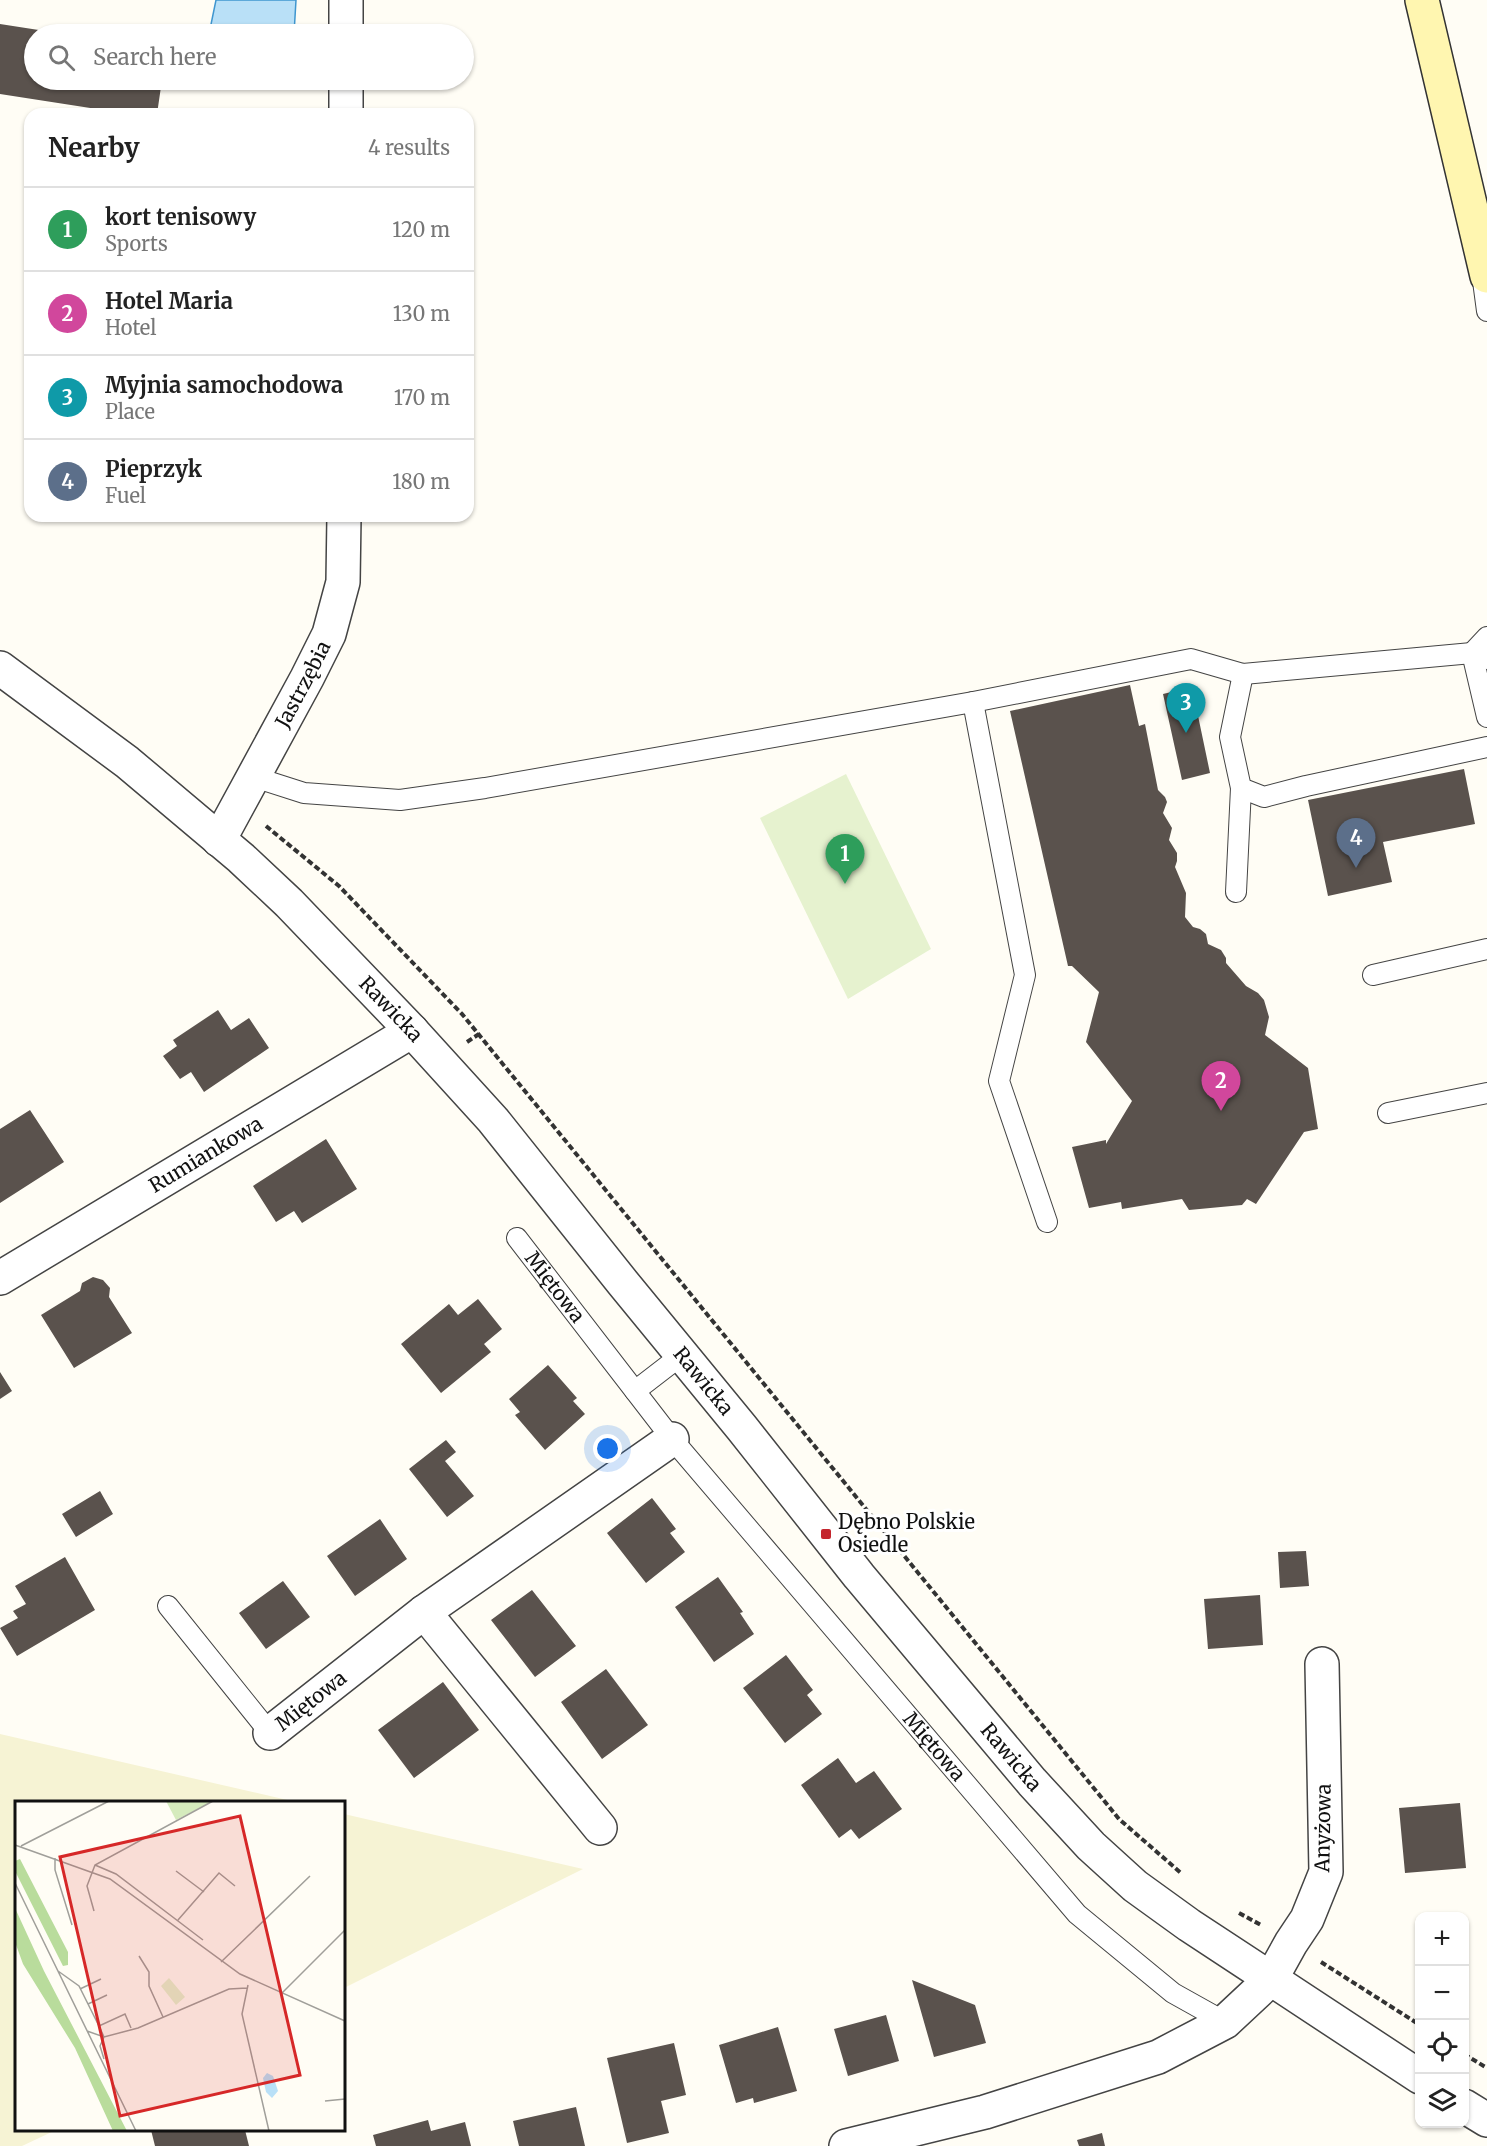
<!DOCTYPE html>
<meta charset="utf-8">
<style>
:root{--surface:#fff;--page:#f2f2f2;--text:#222;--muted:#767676;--line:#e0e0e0;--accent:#c4262e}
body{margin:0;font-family:Merriweather,serif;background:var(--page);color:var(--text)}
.controls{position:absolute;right:18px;bottom:18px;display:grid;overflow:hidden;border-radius:12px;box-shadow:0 2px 4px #0004}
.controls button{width:54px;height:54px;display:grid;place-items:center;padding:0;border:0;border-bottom:2px solid var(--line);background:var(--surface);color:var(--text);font:30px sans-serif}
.you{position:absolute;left:608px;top:1449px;width:21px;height:21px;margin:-15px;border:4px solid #fff;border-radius:50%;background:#1a73e8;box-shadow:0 0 0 9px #1a73e833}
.badge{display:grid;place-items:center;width:39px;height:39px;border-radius:50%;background:var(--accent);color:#fff;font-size:20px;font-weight:700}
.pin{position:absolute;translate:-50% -50px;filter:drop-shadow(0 2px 3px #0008)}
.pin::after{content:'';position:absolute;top:32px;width:21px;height:18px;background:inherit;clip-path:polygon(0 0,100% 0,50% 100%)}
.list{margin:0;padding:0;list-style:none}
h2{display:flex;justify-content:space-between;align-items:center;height:78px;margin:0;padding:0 24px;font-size:26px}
h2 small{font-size:20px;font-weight:400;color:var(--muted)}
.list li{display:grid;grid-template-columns:39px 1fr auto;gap:18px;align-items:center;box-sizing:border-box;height:84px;padding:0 24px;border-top:2px solid var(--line)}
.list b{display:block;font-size:22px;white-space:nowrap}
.list p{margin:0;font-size:20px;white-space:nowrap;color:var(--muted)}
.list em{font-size:20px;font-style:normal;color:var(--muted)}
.icon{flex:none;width:33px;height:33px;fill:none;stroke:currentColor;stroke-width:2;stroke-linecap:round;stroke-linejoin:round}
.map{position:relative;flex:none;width:1487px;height:2146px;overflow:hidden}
.search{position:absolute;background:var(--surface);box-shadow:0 2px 4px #0004;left:24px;top:24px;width:450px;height:66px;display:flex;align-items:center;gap:15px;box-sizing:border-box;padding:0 21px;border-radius:33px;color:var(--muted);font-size:22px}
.panel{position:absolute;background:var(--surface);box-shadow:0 2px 4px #0004;left:24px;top:108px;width:450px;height:414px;border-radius:18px}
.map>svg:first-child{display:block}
.farmland{fill:#f6f3d4}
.pitch{fill:#e6f2cf}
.water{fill:#b9e0f7;stroke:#3f96cf;stroke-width:1.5}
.building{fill:#5a524d}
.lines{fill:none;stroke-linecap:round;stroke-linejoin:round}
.service-casing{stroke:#444;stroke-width:22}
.minor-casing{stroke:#444;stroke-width:36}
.secondary-casing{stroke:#333;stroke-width:36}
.path{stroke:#333;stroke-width:4;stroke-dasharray:6 3;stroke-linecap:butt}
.service{stroke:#fff;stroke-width:20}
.minor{stroke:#fff;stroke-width:33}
.secondary{stroke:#fff6b0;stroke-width:33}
.poi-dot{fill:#c4262e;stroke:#fff;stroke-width:2}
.labels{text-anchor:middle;stroke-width:6;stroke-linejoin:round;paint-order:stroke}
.street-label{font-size:20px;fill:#111;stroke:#fff}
.poi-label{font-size:20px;fill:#111;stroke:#fff;text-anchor:start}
.inset-road{fill:none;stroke:#a09f9a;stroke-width:1.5}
.view{fill:#d62828;fill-opacity:0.15;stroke:#d62828;stroke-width:3}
.inset-edge{fill:none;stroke:#111;stroke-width:3}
</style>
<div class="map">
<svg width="1487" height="2146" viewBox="0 0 1487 2146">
<rect width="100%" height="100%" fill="#fffdf5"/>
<!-- farmland -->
<path class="farmland" d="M0 1734 296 1802H16V2130H56L22 2146H0Z
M344 1814 583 1869 344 1988Z"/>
<!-- pitch -->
<path class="pitch" d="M846 774 931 949 848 999 760 818Z"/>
<!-- water -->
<path class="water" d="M216 0H296L294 34H209Z"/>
<!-- building -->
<path class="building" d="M0 24 58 33 34 34V80H162L157 114H129L0 94Z
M1130 685 1139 726 1145 724 1158 790 1165 797 1167 802 1163 813 1172 828 1169 840 1177 853V861L1175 867 1186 893 1185 917 1193 927 1200 929 1206 934 1208 944 1221 950 1226 958V963L1246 986 1258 993 1264 1000 1269 1017 1265 1035 1308 1068 1318 1129 1304 1132 1256 1204 1247 1199 1242 1205 1189 1210 1182 1199 1122 1209 1121 1202 1089 1208 1072 1147 1106 1140V1144L1132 1101 1086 1042 1099 992 1072 966H1068L1010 711Z
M1192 687 1210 773 1182 780 1163 694Z
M1464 769 1475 824 1383 842 1392 882 1328 896 1308 800Z
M218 1010 231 1030 249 1018 269 1048 204 1092 191 1072 180 1079 163 1056 177 1046 173 1040Z
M30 1110 64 1162 0 1203V1129Z
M326 1139 357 1189 302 1223 294 1211 276 1222 253 1186Z
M93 1277 103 1280 110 1288 109 1297 132 1333 74 1368 41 1315 80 1291 82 1283Z
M478 1299 502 1329 484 1344 491 1352 441 1393 401 1344 449 1304 458 1315Z
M548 1365 577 1398 573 1401 585 1414 545 1450 515 1415 520 1412 509 1399Z
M0 1372 12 1391 0 1399Z
M446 1440 456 1452 445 1461 474 1496 447 1517 409 1469Z
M100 1491 113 1514 76 1537 62 1514Z
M652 1498 676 1529 670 1533 685 1552 646 1583 607 1533Z
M380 1519 407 1559 355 1596 327 1556Z
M1306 1551 1309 1586 1280 1588 1278 1552Z
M65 1557 95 1610 17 1656 0 1628 18 1618 13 1611 26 1604 15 1586Z
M718 1577 743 1612 740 1613 754 1634 714 1662 675 1607Z
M283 1581 310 1617 266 1649 239 1613Z
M532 1590 576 1646 535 1677 491 1620Z
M1260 1595 1263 1645 1208 1649 1204 1599Z
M786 1655 813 1690 807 1695 822 1714 785 1743 743 1688Z
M606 1669 648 1725 602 1759 561 1702Z
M443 1682 479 1730 414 1778 378 1730Z
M838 1758 856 1783 874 1771 902 1809 859 1839 851 1829 839 1838 801 1785Z
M1460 1803 1466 1868 1405 1873 1399 1808Z
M912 1980 975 2005 986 2043 934 2057Z
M886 2015 899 2061 848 2076 834 2029Z
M778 2027 797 2091 754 2103 753 2098 736 2103 719 2045Z
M674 2043 686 2095 661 2101 669 2133 627 2143 607 2058Z
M576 2107 585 2146H519L513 2121Z
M428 2120 431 2131 465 2122 471 2146H376L373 2135Z
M151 2130H245L249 2146H155Z
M1102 2133 1105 2146H1079L1077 2140Z"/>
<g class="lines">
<defs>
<g id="service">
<path d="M1481 266 1487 311"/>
<path d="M1472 653 1487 717"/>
<path d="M1472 653 1487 637"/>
<path d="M1243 674 1230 737 1241 788 1264 797 1306 786 1487 747"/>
<path d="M973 702 1025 975 999 1081 1047 1222"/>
<path d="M254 777 304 793 400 800 485 788 973 702 1191 659 1243 674 1472 653 1487 659"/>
<path d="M1236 892 1241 788"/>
<path d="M1373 975 1487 949"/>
<path d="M1388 1113 1487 1093"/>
<path id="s1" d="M517 1238 672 1439 1077 1914 1173 1993 1225 2022"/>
<path d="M635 1391 683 1354"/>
<path d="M168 1606 270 1733"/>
</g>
<g id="minor">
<path d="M346 34V0"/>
<path d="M346 114V80"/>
<path id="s2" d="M0 668 127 762 241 858 289 903 412 1031 493 1120 623 1283 742 1428 859 1576 1032 1782 1091 1846 1135 1886 1189 1925 1420 2077"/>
<path id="s3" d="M219 840 307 678 329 634 343 582 344 516"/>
<path id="s4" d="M0 1278 412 1031"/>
<path d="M424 1612 600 1828"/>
<path id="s5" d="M270 1733 424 1612 672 1439"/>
<path d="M1464 2106 1487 2120"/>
<path d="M846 2146 985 2112 1158 2057 1225 2022 1271 1979 1291 1943 1307 1919 1326 1872 1322 1664"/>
</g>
<path id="secondary" d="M1422 0 1487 276"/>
</defs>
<!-- service casing -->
<use href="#service" class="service-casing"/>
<!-- minor casing -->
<use href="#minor" class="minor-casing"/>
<!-- secondary casing -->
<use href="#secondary" class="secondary-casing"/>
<!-- path -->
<path class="path" d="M266 826 339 886 462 1014 1119 1819 1181 1873
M467 1042 479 1034
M1239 1913 1261 1925
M1321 1962 1420 2025
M1464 2054 1487 2068"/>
<!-- service -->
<use href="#service" class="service"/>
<!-- minor -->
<use href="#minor" class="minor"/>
<!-- secondary -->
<use href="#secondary" class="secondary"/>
</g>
<!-- markers -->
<rect class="poi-dot" x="820" y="1528" width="12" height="12" rx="3"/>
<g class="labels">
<!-- street labels -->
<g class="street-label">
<text dy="7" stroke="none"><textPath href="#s3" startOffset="177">Jastrzębia</textPath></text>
<text dy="7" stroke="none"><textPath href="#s2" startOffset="520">Rawicka</textPath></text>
<text dy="7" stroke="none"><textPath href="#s4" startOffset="240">Rumiankowa</textPath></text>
<text dy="7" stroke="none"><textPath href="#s1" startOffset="62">Miętowa</textPath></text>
<text dy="7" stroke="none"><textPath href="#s2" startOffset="1006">Rawicka</textPath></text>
<text dy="7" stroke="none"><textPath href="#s5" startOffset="52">Miętowa</textPath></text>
<text dy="7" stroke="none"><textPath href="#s1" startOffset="658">Miętowa</textPath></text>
<text dy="7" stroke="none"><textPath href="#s2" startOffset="1492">Rawicka</textPath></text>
<text transform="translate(1323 1828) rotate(-89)" y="7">Anyżowa</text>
</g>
<!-- poi labels -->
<g class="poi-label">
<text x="838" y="1529">Dębno Polskie<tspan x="838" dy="23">Osiedle</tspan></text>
</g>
</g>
<!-- overview -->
<g transform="translate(15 1801)">
<rect width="330" height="330" fill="#fffdf5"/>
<path d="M151 0H198L161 19Z" fill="#d5ebbd"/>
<path d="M5 58 53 151V164L48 165 0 70V60ZM0 107 29 170 112 330H98L60 247 8 163 0 141Z" fill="#b9dc9c"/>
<path d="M154 177 170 196 161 204 146 185Z" fill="#e6f2cf"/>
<path d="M252 272 258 275 263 290 257 297 251 291 248 277Z" fill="#b9e0f7"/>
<path class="inset-road" d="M0 44 95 78 225 173 330 220M6 45 94 0M40 57V69L57 124M80 64 101 73 188 139M161 70 189 91M0 82 121 330M79 110 72 85 80 64 198 0M163 119 204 72 220 85M124 155 134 171V185L148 216M206 161 295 75M43 170 64 185 84 225 110 213 116 227M233 184 227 213 254 330M65 188 86 178M266 193 330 129M73 203 92 194M84 225 89 236 85 245 89 258M72 230 89 236 123 227 214 188 232 187M310 300 330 298"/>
<path class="view" d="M225 15 285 274 105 315 45 56Z"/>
<rect width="330" height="330" class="inset-edge"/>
</g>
</svg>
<div class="controls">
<button>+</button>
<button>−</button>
<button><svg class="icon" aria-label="locate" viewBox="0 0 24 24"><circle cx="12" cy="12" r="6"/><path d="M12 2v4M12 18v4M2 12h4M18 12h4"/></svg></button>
<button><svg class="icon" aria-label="layers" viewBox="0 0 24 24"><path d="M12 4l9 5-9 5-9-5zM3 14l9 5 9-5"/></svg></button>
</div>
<div class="you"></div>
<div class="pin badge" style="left:845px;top:884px;background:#2e9e5b">1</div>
<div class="pin badge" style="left:1221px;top:1111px;background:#d1479c">2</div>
<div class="pin badge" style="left:1186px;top:733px;background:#0f9aa8">3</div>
<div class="pin badge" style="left:1356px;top:868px;background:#5c6f8a">4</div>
<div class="search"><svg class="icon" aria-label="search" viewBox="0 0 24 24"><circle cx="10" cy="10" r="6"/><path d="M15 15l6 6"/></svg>Search here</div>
<section class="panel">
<h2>Nearby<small>4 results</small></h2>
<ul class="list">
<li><span class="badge" style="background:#2e9e5b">1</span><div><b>kort tenisowy</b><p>Sports</p></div><em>120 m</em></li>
<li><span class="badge" style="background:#d1479c">2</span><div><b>Hotel Maria</b><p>Hotel</p></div><em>130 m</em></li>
<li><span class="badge" style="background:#0f9aa8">3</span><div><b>Myjnia samochodowa</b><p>Place</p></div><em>170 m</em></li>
<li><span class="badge" style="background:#5c6f8a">4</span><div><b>Pieprzyk</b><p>Fuel</p></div><em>180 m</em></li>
</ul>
</section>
</div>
